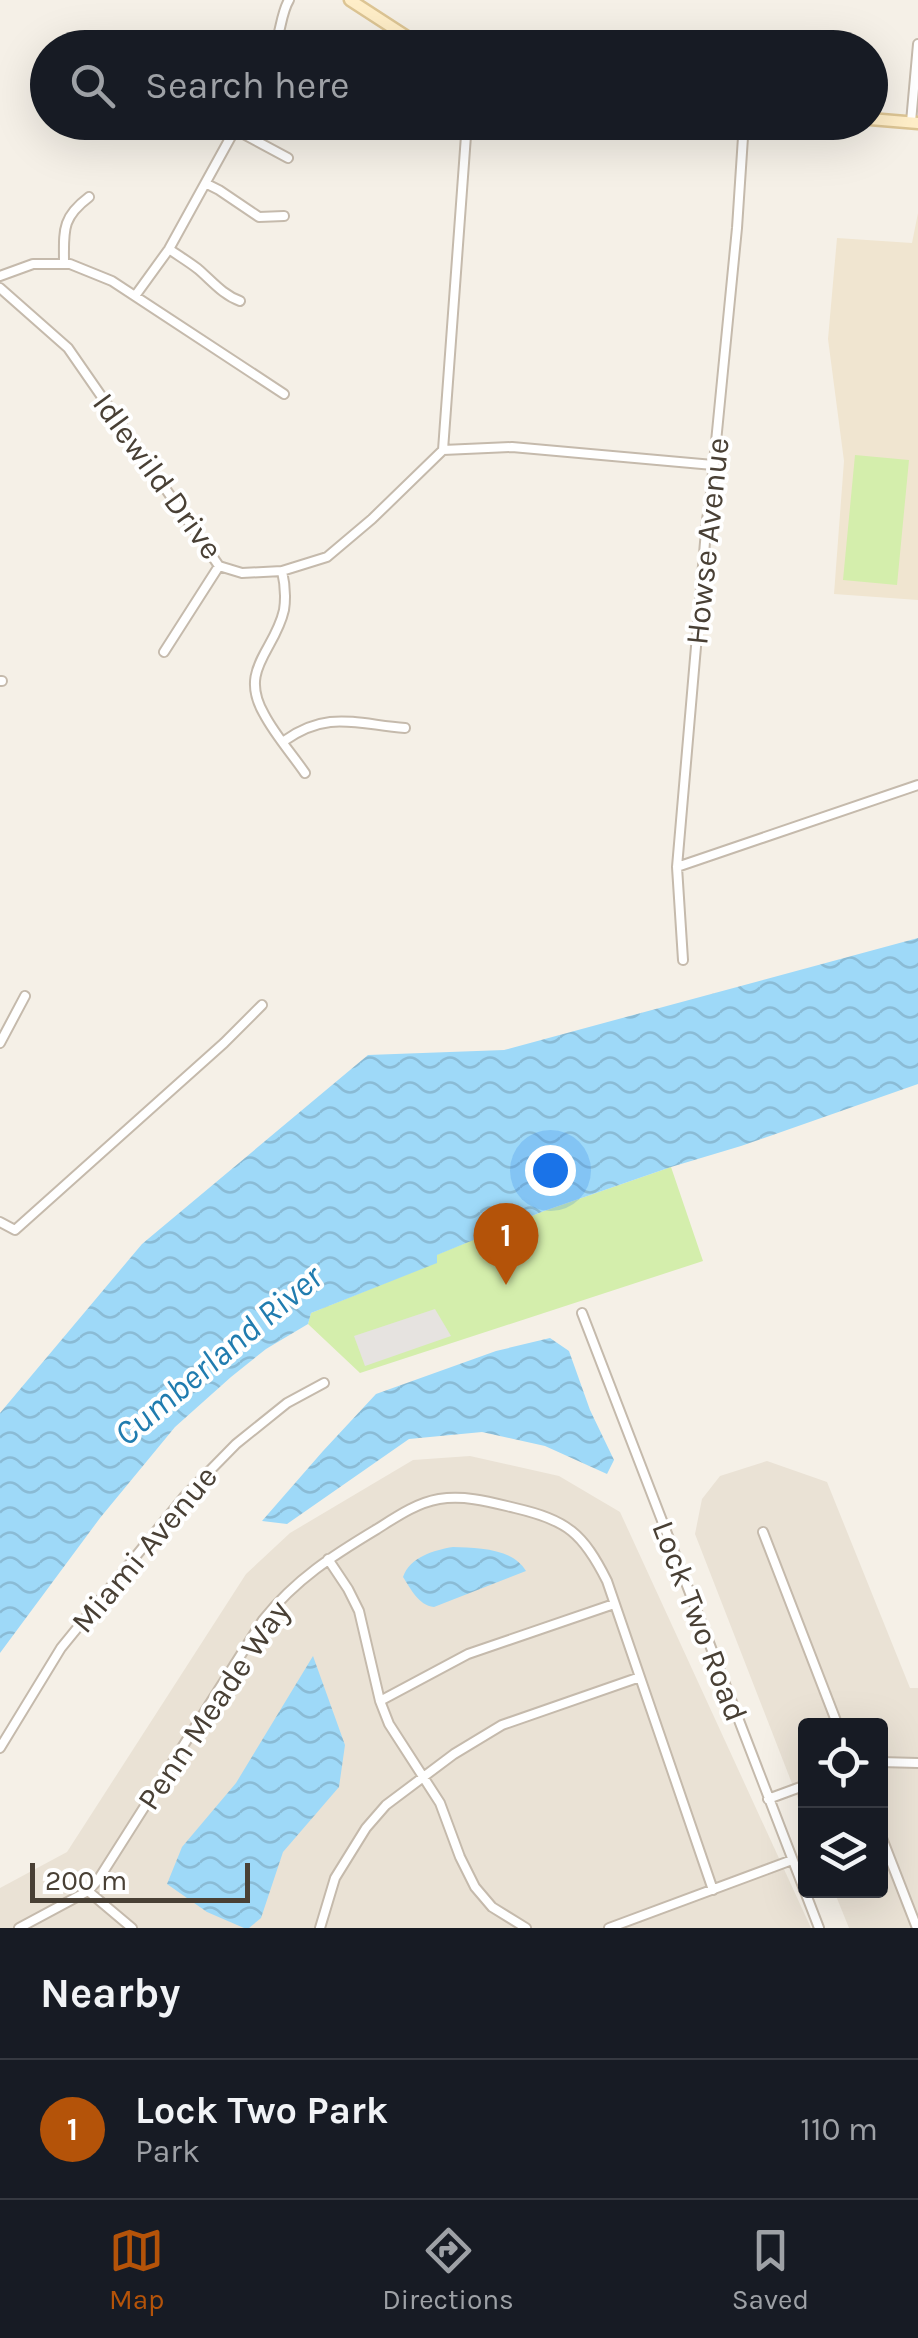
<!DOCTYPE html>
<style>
:root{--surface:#171b24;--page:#20242c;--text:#f1f3f6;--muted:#9ea1a6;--line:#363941;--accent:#b45309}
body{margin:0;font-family:Karla,sans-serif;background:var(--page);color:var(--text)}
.controls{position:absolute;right:30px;bottom:30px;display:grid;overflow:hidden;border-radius:10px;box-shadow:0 10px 40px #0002}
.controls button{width:90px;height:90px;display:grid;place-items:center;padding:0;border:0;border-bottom:2px solid var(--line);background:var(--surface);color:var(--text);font:50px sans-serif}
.scale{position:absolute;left:30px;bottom:25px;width:220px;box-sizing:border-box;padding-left:10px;border:5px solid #494035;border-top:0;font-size:28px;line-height:35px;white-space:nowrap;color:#494035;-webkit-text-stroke:8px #fff;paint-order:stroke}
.you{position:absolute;left:550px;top:1170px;width:35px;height:35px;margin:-25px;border:8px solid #fff;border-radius:50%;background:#1a73e8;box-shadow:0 0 0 15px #1a73e833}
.badge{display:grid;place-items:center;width:65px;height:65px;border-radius:50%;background:var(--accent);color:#fff;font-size:32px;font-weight:700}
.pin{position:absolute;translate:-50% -82px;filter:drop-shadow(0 2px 5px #0008)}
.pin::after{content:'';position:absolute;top:52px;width:35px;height:30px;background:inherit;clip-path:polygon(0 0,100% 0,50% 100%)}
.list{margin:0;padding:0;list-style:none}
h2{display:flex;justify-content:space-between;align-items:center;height:130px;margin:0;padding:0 40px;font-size:42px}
h2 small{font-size:32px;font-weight:400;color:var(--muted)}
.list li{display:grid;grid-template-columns:65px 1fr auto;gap:30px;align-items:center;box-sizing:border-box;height:140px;padding:0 40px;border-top:2px solid var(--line)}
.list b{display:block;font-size:38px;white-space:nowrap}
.list p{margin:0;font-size:32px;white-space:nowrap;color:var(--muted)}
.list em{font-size:32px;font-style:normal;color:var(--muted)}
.icon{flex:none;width:55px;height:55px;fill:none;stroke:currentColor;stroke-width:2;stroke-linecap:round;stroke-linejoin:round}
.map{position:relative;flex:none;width:918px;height:1928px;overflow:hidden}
.search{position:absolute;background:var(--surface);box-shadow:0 10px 40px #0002;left:30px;right:30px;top:30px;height:110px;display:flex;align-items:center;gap:25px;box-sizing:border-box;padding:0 35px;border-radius:55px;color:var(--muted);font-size:38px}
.sheet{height:270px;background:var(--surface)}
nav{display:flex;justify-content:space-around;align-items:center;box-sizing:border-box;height:140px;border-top:2px solid var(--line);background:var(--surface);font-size:28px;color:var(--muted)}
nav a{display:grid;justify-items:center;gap:5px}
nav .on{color:var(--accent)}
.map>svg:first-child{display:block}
.residential{fill:#eae2d5}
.education{fill:#f0e5d0}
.green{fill:#d4eeac}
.parking{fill:#e6e3e0}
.water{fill:url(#water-waves)}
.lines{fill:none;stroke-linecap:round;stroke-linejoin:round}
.street-casing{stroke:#c5baac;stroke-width:12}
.secondary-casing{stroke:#ddc594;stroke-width:15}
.street{stroke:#fff;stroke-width:8}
.secondary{stroke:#ffeec8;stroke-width:10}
.labels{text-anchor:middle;stroke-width:8;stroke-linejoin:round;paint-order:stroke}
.street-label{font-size:32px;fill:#494035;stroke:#fff}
.water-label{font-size:35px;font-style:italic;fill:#207caf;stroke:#fff}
</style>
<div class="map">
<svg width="918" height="1928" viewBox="0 0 918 1928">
<defs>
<pattern id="water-waves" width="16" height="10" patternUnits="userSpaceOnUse" patternTransform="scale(2.5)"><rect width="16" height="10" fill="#9ed9f8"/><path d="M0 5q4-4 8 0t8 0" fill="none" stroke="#8abbd5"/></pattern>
</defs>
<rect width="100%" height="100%" fill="#f5f0e7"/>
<!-- residential -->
<path class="residential" d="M470 1456 559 1476 620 1512 811 1928H0V1888L67 1852 246 1574 290 1533 413 1460Z
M767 1461 827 1482 910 1688H918V1928H849L834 1891 880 1890V1726H806L805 1817 695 1534 702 1499 720 1476Z"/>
<!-- education -->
<path class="education" d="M918 213V600L834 594 844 461 828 339 837 238 912 243Z"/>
<!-- green -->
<path class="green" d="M855 455 909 460 897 585 843 580Z
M671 1167 703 1261 360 1373 308 1324 311 1313 437 1262 436 1255 544 1211Z"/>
<!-- parking -->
<path class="parking" d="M435 1309 451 1336 365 1366 354 1336Z"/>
<!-- water -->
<path class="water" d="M918 938V1084L741 1146 671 1167 544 1211 437 1255V1263L311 1313 308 1324 266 1349 231 1377 175 1427 100 1518 0 1653V1413L142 1244 368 1055 504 1050Z
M550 1338 569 1351 590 1410 614 1460 607 1474 545 1446 482 1432 409 1439 287 1524 262 1521 323 1451 376 1394 496 1351Z
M453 1547C477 1548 513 1548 526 1571L434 1607C418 1605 411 1589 403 1577 410 1557 434 1550 453 1547Z
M313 1656 345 1745 339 1787 283 1852 261 1918 249 1928H244L207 1912 167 1884 182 1847 236 1783Z"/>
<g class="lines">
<defs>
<path id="street" d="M274 48C281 32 281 13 289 0
M911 122 918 44
M236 130 288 158
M207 184 219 190 259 217 284 216
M169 249C179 256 189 262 198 269 212 281 223 295 240 301
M64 264C64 231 61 218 89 197
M0 276 33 264H70L112 281 284 394
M0 288 68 348 219 566 242 573 282 571 327 557 372 519 443 450
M135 296 169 249 239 122
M443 450 467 122
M443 450 512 447 713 465
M282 571C285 584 286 597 284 610 275 651 238 669 264 714 275 735 292 754 305 773
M164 652 219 566
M0 681H2
M284 741C327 710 356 724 405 728
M677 867 918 785
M683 960 677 867 707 519 710 503 737 228 744 122
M0 1043 25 996
M0 1222 15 1230 224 1043 262 1005
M582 1313 819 1928
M763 1532 838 1726
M328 1559 348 1589 359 1611 380 1701 389 1724 440 1803 460 1857 475 1887 492 1907 526 1928
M380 1701 468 1654 614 1604
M0 1748 61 1648 184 1497 236 1444 287 1403 324 1383
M880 1762 918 1763
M768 1799 806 1785
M880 1833 917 1928
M88 1891 132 1928
M19 1928 88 1891 98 1880 263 1620C296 1579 332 1556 377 1529 396 1517 416 1503 439 1499 466 1495 490 1502 515 1508 567 1520 583 1533 607 1581L713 1890
M320 1928 335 1878 366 1828 386 1805 454 1754 502 1725 640 1677
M609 1928 792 1860"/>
<path id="secondary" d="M350 0 424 48
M870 119 918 123"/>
</defs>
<!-- street casing -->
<use href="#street" class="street-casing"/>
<!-- secondary casing -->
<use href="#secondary" class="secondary-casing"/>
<!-- street -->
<use href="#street" class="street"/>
<!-- secondary -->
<use href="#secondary" class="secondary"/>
</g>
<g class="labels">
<!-- street labels -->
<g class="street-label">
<text transform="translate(158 476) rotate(54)" y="11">Idlewild Drive</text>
<text transform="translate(707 541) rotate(-84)" y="11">Howse Avenue</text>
<text transform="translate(144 1549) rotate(-50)" y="11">Miami Avenue</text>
<text transform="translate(700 1621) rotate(69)" y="11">Lock Two Road</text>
<text transform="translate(213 1705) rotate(-56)" y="11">Penn Meade Way</text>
</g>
<!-- water labels -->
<g class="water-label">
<text transform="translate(218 1355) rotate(-40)" y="12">Cumberland River</text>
</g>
</g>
</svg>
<div class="controls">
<button><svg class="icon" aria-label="locate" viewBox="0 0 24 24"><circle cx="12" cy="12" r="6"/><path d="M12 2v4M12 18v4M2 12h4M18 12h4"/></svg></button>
<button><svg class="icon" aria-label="layers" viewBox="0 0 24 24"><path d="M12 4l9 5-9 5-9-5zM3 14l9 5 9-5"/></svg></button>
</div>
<div class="scale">200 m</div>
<div class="you"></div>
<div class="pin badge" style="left:506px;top:1285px">1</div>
<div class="search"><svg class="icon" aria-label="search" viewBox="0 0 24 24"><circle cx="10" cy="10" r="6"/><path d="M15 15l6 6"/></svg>Search here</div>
</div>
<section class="sheet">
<h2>Nearby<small></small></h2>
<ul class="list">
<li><span class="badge">1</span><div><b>Lock Two Park</b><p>Park</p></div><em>110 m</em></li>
</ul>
</section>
<nav>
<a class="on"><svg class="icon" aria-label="map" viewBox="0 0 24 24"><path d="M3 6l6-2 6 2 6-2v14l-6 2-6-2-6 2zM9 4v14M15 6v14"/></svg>Map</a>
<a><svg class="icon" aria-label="directions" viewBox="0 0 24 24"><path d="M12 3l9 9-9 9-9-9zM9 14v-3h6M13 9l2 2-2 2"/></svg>Directions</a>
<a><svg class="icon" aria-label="saved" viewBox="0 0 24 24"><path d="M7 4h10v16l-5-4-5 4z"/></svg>Saved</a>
</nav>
